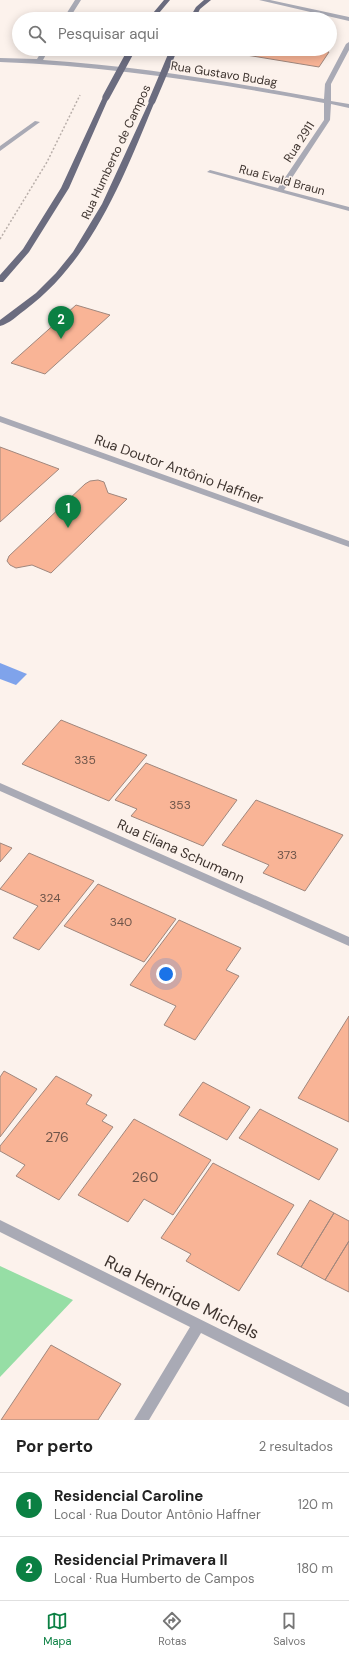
<!DOCTYPE html>
<html lang="pt">
<meta charset="utf-8">
<style>
:root{--surface:#fff;--page:#f2f2f2;--text:#222;--muted:#767676;--line:#e0e0e0;--accent:#0b8043}
body{margin:0;font-family:"DM Sans",sans-serif;background:var(--page);color:var(--text)}
.you{position:absolute;left:166px;top:974px;width:14px;height:14px;margin:-10px;border:3px solid #fff;border-radius:50%;background:#1a73e8;box-shadow:0 0 0 6px #1a73e833}
.badge{display:grid;place-items:center;width:26px;height:26px;border-radius:50%;background:var(--accent);color:#fff;font-size:13px;font-weight:700}
.pin{position:absolute;translate:-50% -33px;filter:drop-shadow(0 1px 2px #0008)}
.pin::after{content:'';position:absolute;top:21px;width:14px;height:12px;background:inherit;clip-path:polygon(0 0,100% 0,50% 100%)}
.list{margin:0;padding:0;list-style:none}
h2{display:flex;justify-content:space-between;align-items:center;height:52px;margin:0;padding:0 16px;font-size:17px}
h2 small{font-size:13px;font-weight:400;color:var(--muted)}
.list li{display:grid;grid-template-columns:26px 1fr auto;gap:12px;align-items:center;box-sizing:border-box;height:64px;padding:0 16px;border-top:1px solid var(--line)}
.list b{display:block;font-size:15px;white-space:nowrap}
.list p{margin:0;font-size:13px;white-space:nowrap;color:var(--muted)}
.list em{font-size:13px;font-style:normal;color:var(--muted)}
.icon{flex:none;width:22px;height:22px;fill:none;stroke:currentColor;stroke-width:2;stroke-linecap:round;stroke-linejoin:round}
.map{position:relative;flex:none;width:349px;height:1420px;overflow:hidden}
.search{position:absolute;background:var(--surface);box-shadow:0 2px 10px #0003;left:12px;right:12px;top:12px;height:44px;display:flex;align-items:center;gap:10px;box-sizing:border-box;padding:0 14px;border-radius:22px;color:var(--muted);font-size:15px}
.sheet{height:180px;background:var(--surface)}
nav{display:flex;justify-content:space-around;align-items:center;box-sizing:border-box;height:56px;border-top:1px solid var(--line);background:var(--surface);font-size:11px;color:var(--muted)}
nav a{display:grid;justify-items:center;gap:2px}
nav .on{color:var(--accent)}
.map>svg:first-child{display:block}
.green{fill:#96dea5}
.water{fill:#7fa3eb}
.building{fill:#f9b496;stroke:#a0877d}
.lines{fill:none;stroke-linecap:round;stroke-linejoin:round}
.path{stroke:#b9afaa;stroke-width:1.5;stroke-dasharray:2 2;stroke-linecap:butt}
.minor{fill:#a9aab5;fill-rule:evenodd}
.major{fill:#6b6c7f;fill-rule:evenodd}
.major-bridge{stroke:#6b6c7f;stroke-width:7}
.labels{text-anchor:middle;stroke-width:3;stroke-linejoin:round;paint-order:stroke}
.far-street-label{font-size:12px;fill:#3e342f;stroke:#fcf2ec}
.number-label{font-size:12px;fill:#6d5449}
.street-label{font-size:14px;fill:#3e342f;stroke:#fcf2ec}
.near-number-label{font-size:14px;fill:#6d5449}
.near-street-label{font-size:17px;fill:#3e342f;stroke:#fcf2ec}
</style>
<div class="map">
<svg width="349" height="1420" viewBox="0 0 349 1420">
<rect width="100%" height="100%" fill="#fcf2ec"/>
<!-- green -->
<path class="green" d="M0 1266 73 1300 0 1377Z"/>
<!-- water -->
<path class="water" d="M0 663 27 674 16 685 0 679Z"/>
<!-- building -->
<path class="building" d="M230 49H310L329 52 319 67 228 52Z
M76 305 110 315 45 374 11 363Z
M0 447 59 469 0 522Z
M98 480 104 482 108 493 127 499 51 573 32 565 16 568 10 565 7 561 9 556 85 484 90 481Z
M61 720 147 755 109 801 22 764Z
M146 763 237 800 203 846 131 816 137 809 115 800Z
M256 800 343 835 305 891 263 873 269 865 222 845Z
M0 843 12 848 0 862Z
M29 853 94 881 39 950 13 938 38 906 0 889Z
M98 884 176 919 144 962 64 926Z
M179 920 241 948 226 970 239 976 195 1040 164 1025 176 1006 130 985Z
M349 1016V1122L298 1098Z
M4 1071 37 1089 0 1137V1077Z
M56 1076 92 1095 86 1104 107 1115 102 1121 113 1127 59 1200 16 1176 25 1165 0 1151V1146Z
M203 1082 250 1107 227 1140 179 1115Z
M260 1109 338 1149 319 1180 239 1138Z
M134 1119 211 1160 173 1215 144 1199 128 1222 78 1195Z
M213 1163 294 1205 239 1291 186 1261 191 1254 161 1238Z
M310 1200 334 1213 301 1267 277 1254Z
M334 1213 349 1221V1241L325 1280 301 1267Z
M349 1241V1292L325 1280Z
M51 1345 121 1384 98 1420H1Z"/>
<g class="lines">
<!-- path -->
<path class="path" d="M0 239 47 162 80 95"/>
<!-- minor -->
<path class="minor" d="M75 0H81L69 19H63Z
M259 0H270L349 17V21Z
M349 42V50L331 84V101L349 104V108L331 104 330 120 284 190 349 207V211L207 172 210 170 278 188 324 120V103C217 83 109 66 0 62V58L37 59 43 49H49L43 60C138 66 231 82 324 99L325 84 346 44Z
M35 121 40 122 0 151V146Z
M0 416 349 541V547L0 422Z
M0 783 349 937V946L0 791Z
M0 1220 349 1393V1407L201 1333 149 1420H134L190 1327 0 1232Z"/>
<!-- major -->
<path class="major" d="M164 0H170L154 19H148Z
M204 0H211L200 9 195 19H189L196 7Z
M106 95 109 97 69 188 29 252 3 282H0V275L23 249 61 188 103 97Z
M150 100 155 101C124 176 93 259 25 310 18 315 9 324 0 326V320L36 293 56 273 73 252 102 204Z"/>
<!-- major-bridge -->
<path class="major-bridge" d="M106 97 132 49
M152 101 174 49"/>
</g>
<g class="labels">
<!-- far-street labels -->
<g class="far-street-label">
<text transform="translate(224 74) rotate(9)" y="4">Rua Gustavo Budag</text>
<text transform="translate(299 142) rotate(-57)" y="4">Rua 2911</text>
<text transform="translate(116 152) rotate(-65)" y="4">Rua Humberto de Campos</text>
<text transform="translate(282 180) rotate(15)" y="4">Rua Evald Braun</text>
</g>
<!-- number labels -->
<g class="number-label">
<text x="85" y="764">335</text>
<text x="180" y="809">353</text>
<text x="287" y="859">373</text>
<text x="50" y="902">324</text>
<text x="121" y="926">340</text>
</g>
<!-- street labels -->
<g class="street-label">
<text transform="translate(179 469) rotate(20)" y="5">Rua Doutor Antônio Haffner</text>
<text transform="translate(181 851) rotate(24)" y="5">Rua Eliana Schumann</text>
</g>
<!-- near-number labels -->
<g class="near-number-label">
<text x="57" y="1142">276</text>
<text x="145" y="1182">260</text>
</g>
<!-- near-street labels -->
<g class="near-street-label">
<text transform="translate(182 1297) rotate(26)" y="6">Rua Henrique Michels</text>
</g>
</g>
</svg>
<div class="you"></div>
<div class="pin badge" style="left:68px;top:528px">1</div>
<div class="pin badge" style="left:61px;top:339px">2</div>
<div class="search"><svg class="icon" aria-label="search" viewBox="0 0 24 24"><circle cx="10" cy="10" r="6"/><path d="M15 15l6 6"/></svg>Pesquisar aqui</div>
</div>
<section class="sheet">
<h2>Por perto<small>2 resultados</small></h2>
<ul class="list">
<li><span class="badge">1</span><div><b>Residencial Caroline</b><p>Local · Rua Doutor Antônio Haffner</p></div><em>120 m</em></li>
<li><span class="badge">2</span><div><b>Residencial Primavera II</b><p>Local · Rua Humberto de Campos</p></div><em>180 m</em></li>
</ul>
</section>
<nav>
<a class="on"><svg class="icon" aria-label="map" viewBox="0 0 24 24"><path d="M3 6l6-2 6 2 6-2v14l-6 2-6-2-6 2zM9 4v14M15 6v14"/></svg>Mapa</a>
<a><svg class="icon" aria-label="directions" viewBox="0 0 24 24"><path d="M12 3l9 9-9 9-9-9zM9 14v-3h6M13 9l2 2-2 2"/></svg>Rotas</a>
<a><svg class="icon" aria-label="saved" viewBox="0 0 24 24"><path d="M7 4h10v16l-5-4-5 4z"/></svg>Salvos</a>
</nav>
